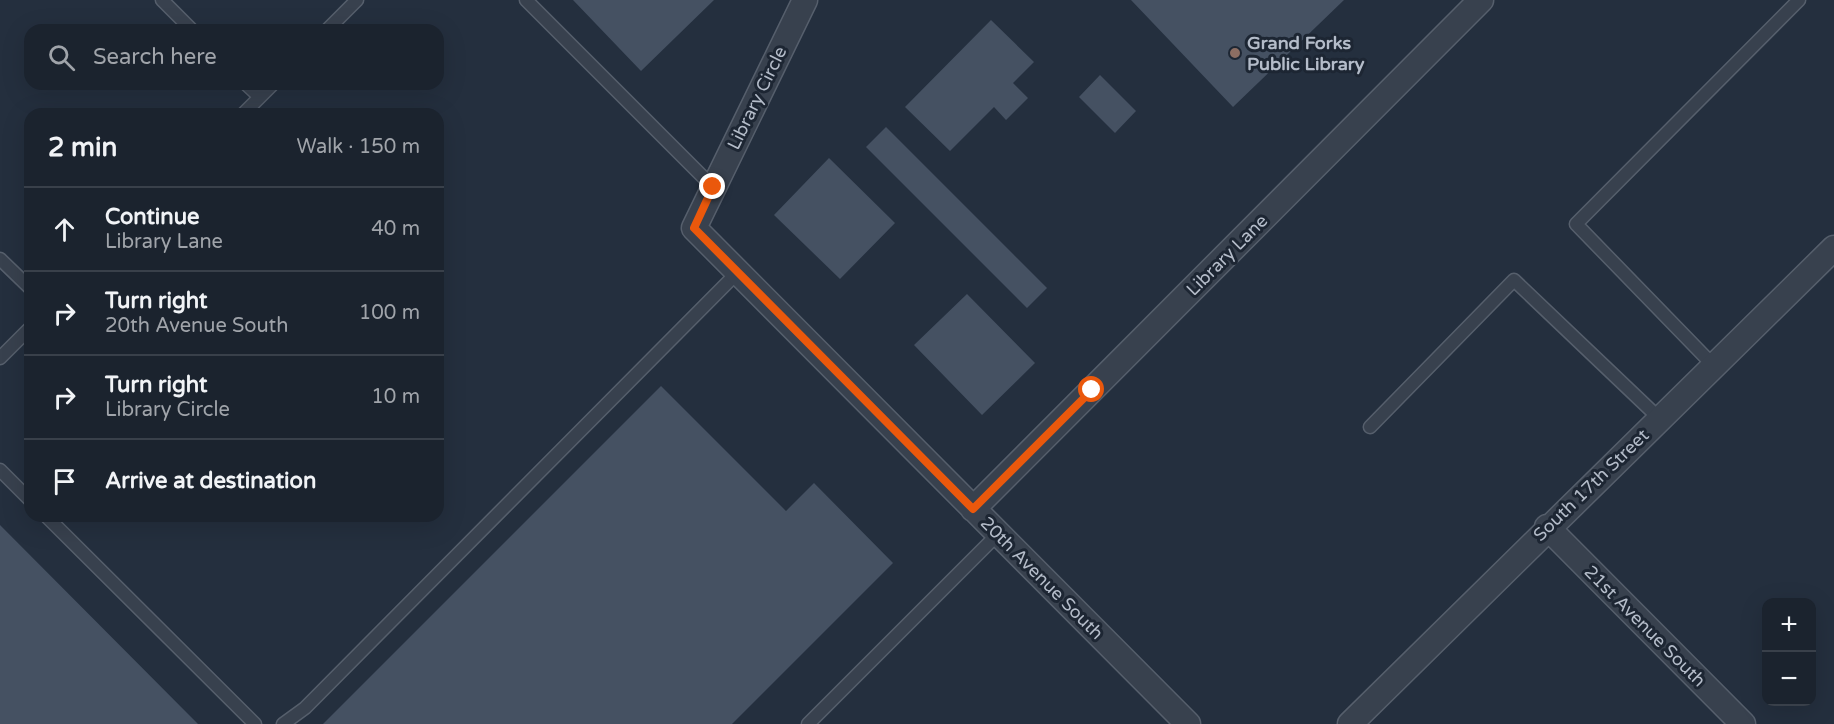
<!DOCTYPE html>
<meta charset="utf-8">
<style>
:root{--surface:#1b232e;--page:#282f3a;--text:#f1f3f6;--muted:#a0a4aa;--line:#39404a}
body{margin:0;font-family:"Varela Round",sans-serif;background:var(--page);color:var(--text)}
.controls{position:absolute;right:18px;bottom:18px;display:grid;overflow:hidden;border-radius:12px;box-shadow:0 6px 24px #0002}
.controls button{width:54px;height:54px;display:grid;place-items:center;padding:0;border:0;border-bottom:2px solid var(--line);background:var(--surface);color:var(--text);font:30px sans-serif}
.stop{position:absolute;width:18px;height:18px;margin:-14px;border:4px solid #ea580c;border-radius:50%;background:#fff}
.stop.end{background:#ea580c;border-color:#fff;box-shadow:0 2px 6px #0008}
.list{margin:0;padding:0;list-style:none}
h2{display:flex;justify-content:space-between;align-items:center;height:78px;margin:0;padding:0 24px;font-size:26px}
h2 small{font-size:20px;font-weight:400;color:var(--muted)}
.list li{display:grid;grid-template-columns:39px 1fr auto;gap:18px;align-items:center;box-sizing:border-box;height:84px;padding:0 24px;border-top:2px solid var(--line)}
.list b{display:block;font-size:22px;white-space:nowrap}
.list p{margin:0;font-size:20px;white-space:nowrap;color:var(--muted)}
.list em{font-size:20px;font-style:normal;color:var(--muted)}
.icon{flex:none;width:33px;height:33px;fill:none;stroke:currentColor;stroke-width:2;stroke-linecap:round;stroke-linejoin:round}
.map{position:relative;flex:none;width:1834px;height:724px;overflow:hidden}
.search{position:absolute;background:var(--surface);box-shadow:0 6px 24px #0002;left:24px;top:24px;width:420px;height:66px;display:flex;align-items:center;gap:15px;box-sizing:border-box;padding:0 21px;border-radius:18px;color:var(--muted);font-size:22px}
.panel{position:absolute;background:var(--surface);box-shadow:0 6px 24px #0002;left:24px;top:108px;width:420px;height:414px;border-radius:18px}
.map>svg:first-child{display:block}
.building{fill:#455162}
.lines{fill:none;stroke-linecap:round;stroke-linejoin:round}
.service-casing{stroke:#565f6c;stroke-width:15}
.minor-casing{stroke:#565f6c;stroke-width:27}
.service{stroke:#38414e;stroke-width:12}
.minor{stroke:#38414e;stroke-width:24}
.route{stroke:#ea580c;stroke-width:8}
.education-dot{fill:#8d6e63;stroke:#1d2633;stroke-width:2}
.labels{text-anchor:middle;stroke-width:6;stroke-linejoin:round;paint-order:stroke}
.poi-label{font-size:18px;font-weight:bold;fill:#b4bcc9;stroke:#1d2633;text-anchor:start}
.street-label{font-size:18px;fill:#b4bcc9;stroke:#1d2633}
</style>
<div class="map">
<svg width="1834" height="724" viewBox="0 0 1834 724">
<rect width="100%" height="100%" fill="#242f3e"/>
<!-- building -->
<path class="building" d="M573 0H714L641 71Z
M1131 0H1344L1233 107Z
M991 20 1034 62 1013 83 1028 98 1006 120 994 107 950 151 905 107Z
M1100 75 1136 111 1115 133 1079 97Z
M886 127 1047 288 1027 308 866 147Z
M829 158 895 223 840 279 774 215Z
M967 294 1035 363 982 415 914 345Z
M661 386 786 511 814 483 893 563 732 724H323Z
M0 525 198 724H0Z"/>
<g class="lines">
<defs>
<path id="service" d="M162 0 192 30
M526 0 713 187
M327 30 357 0
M246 84 260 97
M243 114 273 84
M0 259 30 288
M0 358 30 328
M1713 365 1576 224 1799 0
M1370 427 1514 280 1660 419
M0 470 30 500
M46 516 255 724
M283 724 305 708 738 272
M808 724 998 534"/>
<path id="minor" d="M805 0 694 228 1188 724
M973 509 1481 0
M1547 527 1743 724
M1350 724 1834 248"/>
</defs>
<!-- service casing -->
<use href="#service" class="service-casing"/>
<!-- minor casing -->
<use href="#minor" class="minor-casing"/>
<!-- service -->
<use href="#service" class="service"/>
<!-- minor -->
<use href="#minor" class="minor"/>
</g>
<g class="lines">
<!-- route -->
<path class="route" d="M713 187 694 228 973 509 1092 390"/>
</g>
<!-- markers -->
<circle class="education-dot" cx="1235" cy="53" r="6"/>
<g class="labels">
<!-- poi labels -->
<g class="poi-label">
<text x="1247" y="49">Grand Forks<tspan x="1247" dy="21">Public Library</tspan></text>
</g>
<!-- street labels -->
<g class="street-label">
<text transform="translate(757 98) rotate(-64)" y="6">Library Circle</text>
<text transform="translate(1227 255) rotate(-45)" y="6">Library Lane</text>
<text transform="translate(1591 485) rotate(-44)" y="6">South 17th Street</text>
<text transform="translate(1042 578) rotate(45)" y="6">20th Avenue South</text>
<text transform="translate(1645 626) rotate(45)" y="6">21st Avenue South</text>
</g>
</g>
</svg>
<div class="controls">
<button>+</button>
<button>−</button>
</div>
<div class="stop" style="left:1092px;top:390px"></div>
<div class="stop end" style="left:713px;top:187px"></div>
<div class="search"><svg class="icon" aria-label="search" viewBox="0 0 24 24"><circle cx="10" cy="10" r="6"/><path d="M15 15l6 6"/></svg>Search here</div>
<section class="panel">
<h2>2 min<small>Walk · 150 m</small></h2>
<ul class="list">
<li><svg class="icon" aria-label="ahead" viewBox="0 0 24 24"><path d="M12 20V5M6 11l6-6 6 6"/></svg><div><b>Continue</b><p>Library Lane</p></div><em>40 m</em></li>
<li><svg class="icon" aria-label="right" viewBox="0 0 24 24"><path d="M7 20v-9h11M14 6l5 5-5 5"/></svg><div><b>Turn right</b><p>20th Avenue South</p></div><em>100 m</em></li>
<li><svg class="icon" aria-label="right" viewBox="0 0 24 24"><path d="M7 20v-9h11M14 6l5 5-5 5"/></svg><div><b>Turn right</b><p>Library Circle</p></div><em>10 m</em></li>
<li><svg class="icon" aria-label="arrive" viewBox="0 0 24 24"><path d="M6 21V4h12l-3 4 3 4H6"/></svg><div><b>Arrive at destination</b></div></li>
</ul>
</section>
</div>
